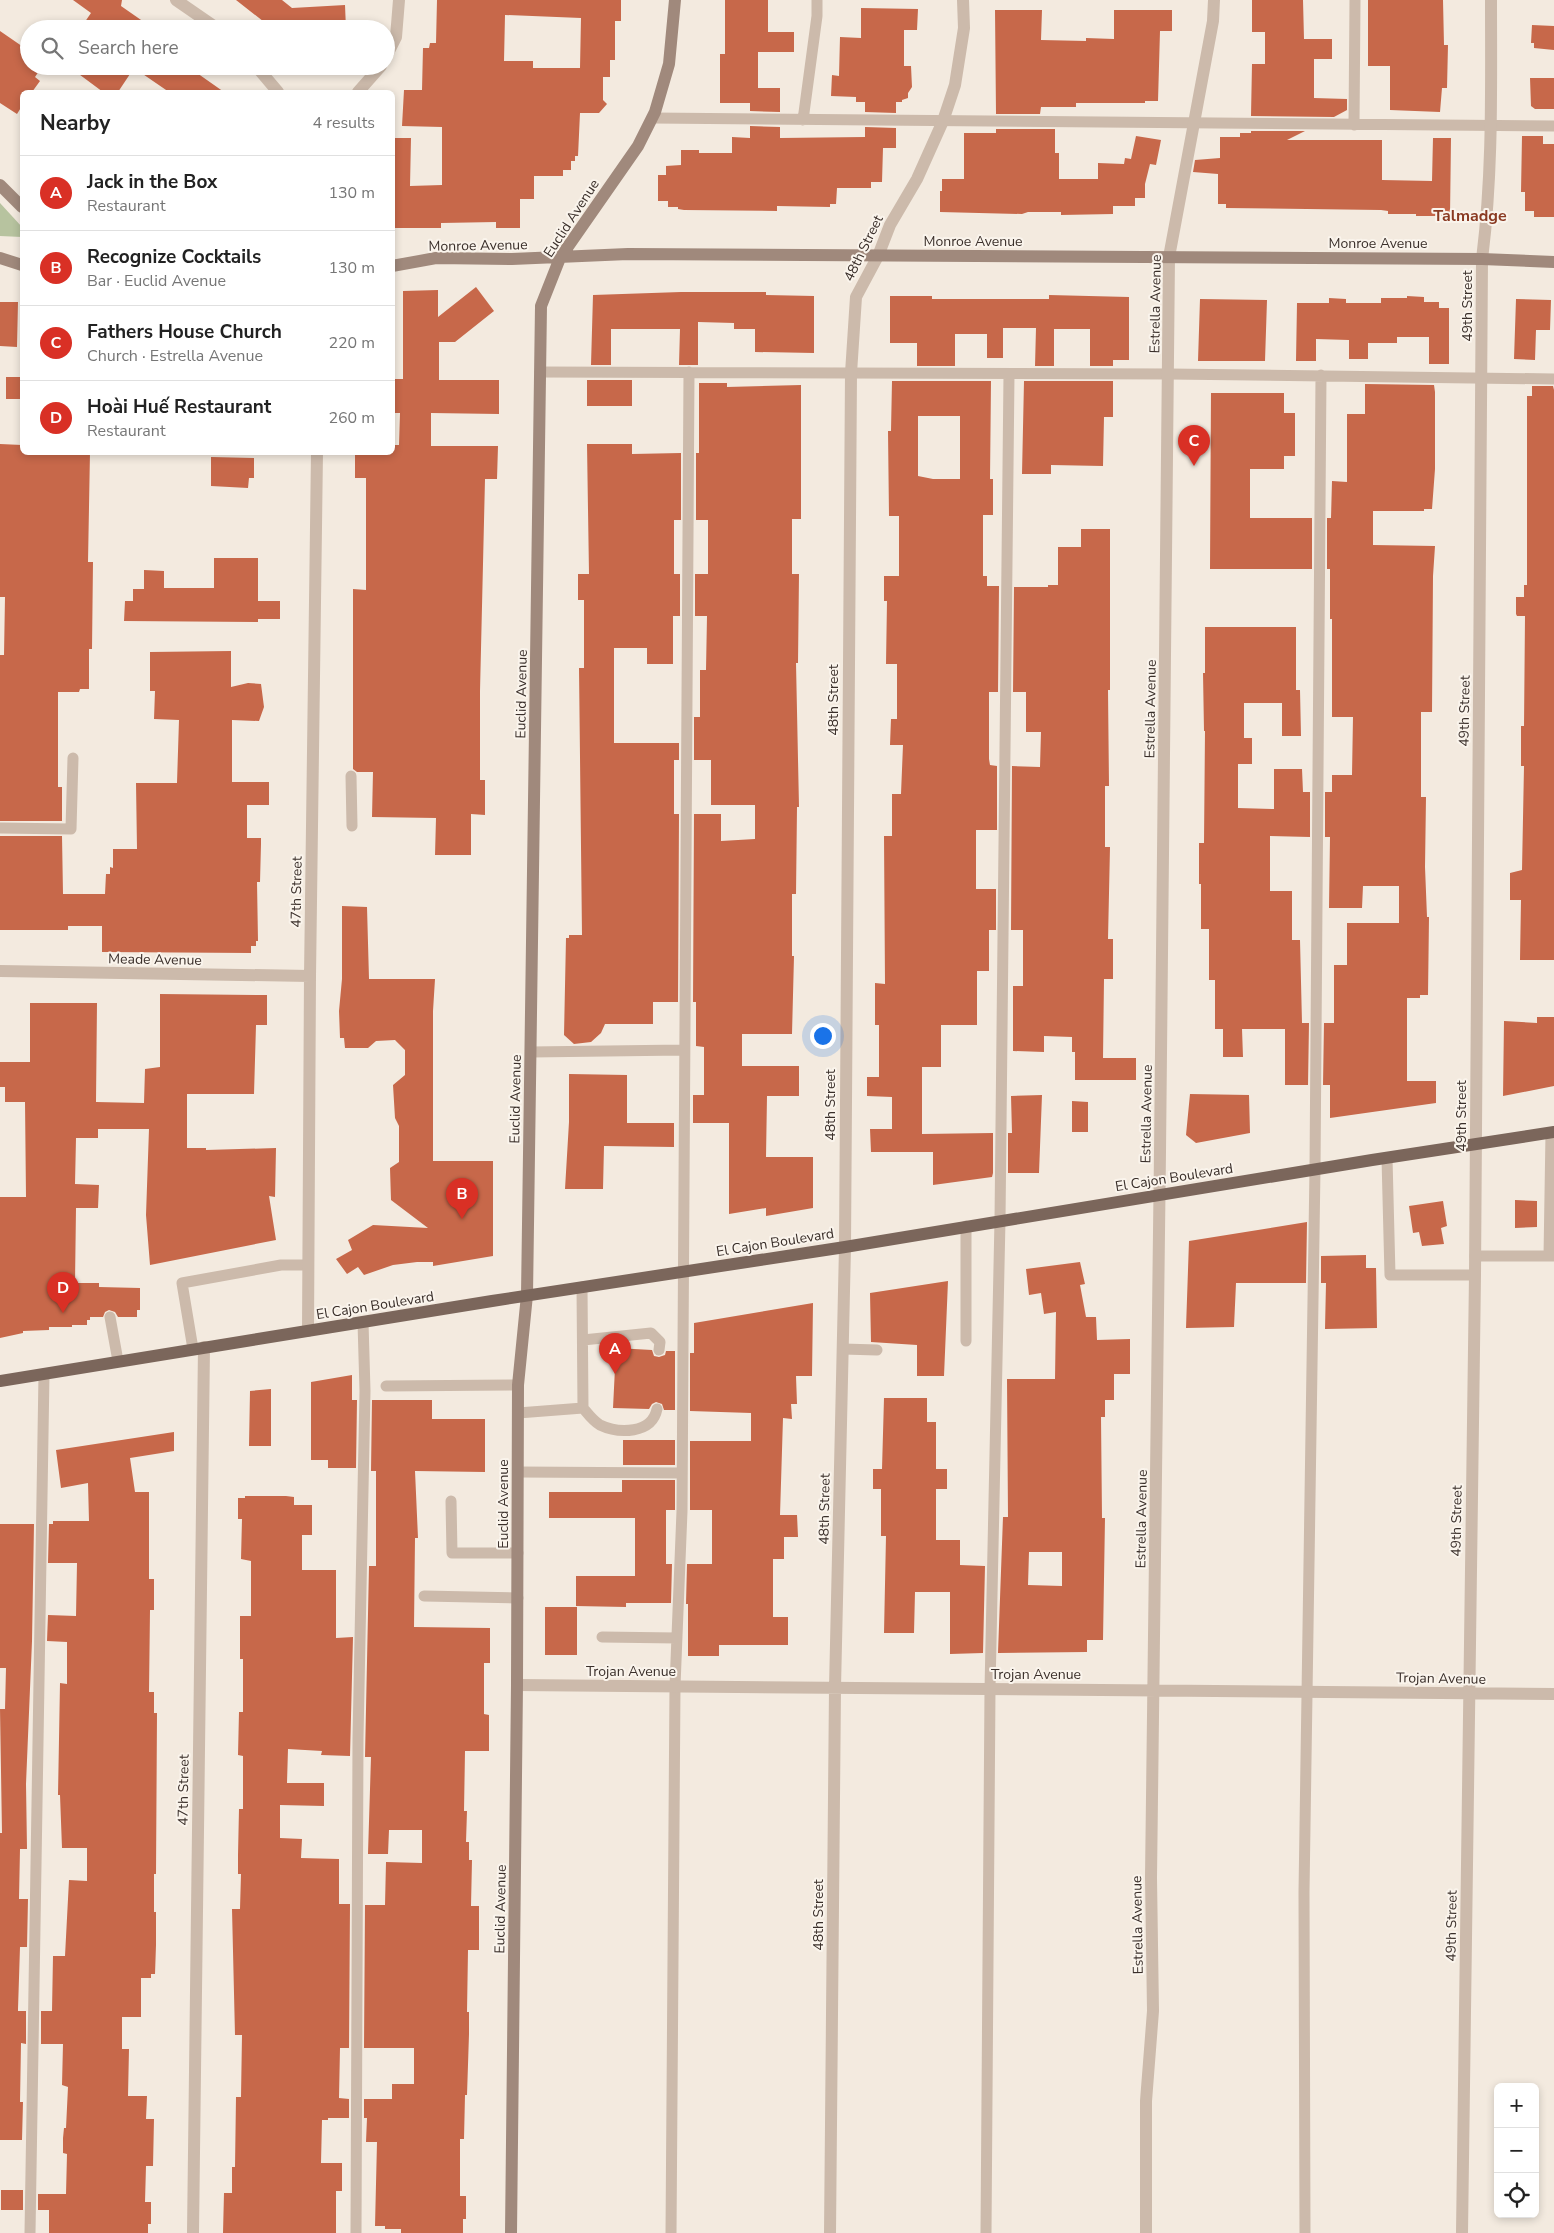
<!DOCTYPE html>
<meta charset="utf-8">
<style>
:root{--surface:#fff;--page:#f6f6f6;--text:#222;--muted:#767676;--line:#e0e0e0;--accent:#d93025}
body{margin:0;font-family:"Nunito Sans",sans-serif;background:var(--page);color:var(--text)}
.controls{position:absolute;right:15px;bottom:15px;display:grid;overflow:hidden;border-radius:8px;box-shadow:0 2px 8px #0003}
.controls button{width:45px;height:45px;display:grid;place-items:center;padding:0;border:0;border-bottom:1px solid var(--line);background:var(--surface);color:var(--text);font:25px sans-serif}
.you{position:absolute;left:822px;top:1035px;width:18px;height:18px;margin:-12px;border:4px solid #fff;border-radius:50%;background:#1a73e8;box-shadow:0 0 0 8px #1a73e833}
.badge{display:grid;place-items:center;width:32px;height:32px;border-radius:50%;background:var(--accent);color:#fff;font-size:16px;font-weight:700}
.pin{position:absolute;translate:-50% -41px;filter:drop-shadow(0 1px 2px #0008)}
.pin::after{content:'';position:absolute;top:26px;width:18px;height:15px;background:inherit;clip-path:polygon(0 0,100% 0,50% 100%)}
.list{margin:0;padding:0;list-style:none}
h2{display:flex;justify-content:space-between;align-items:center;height:65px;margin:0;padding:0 20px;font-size:21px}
h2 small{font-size:16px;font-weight:400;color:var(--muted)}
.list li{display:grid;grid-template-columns:32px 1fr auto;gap:15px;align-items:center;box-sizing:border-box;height:75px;padding:0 20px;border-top:1px solid var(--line)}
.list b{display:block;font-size:19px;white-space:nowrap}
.list p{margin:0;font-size:16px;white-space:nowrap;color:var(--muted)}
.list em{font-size:16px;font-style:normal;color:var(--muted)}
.icon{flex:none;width:28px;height:28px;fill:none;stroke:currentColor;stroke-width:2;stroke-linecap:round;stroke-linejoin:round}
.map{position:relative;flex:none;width:1554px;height:2233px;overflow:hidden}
.search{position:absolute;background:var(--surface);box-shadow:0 2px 8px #0003;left:20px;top:20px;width:375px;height:55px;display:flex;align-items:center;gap:12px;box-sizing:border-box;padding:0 18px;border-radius:28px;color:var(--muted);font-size:19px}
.panel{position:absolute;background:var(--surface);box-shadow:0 2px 8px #0003;left:20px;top:90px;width:375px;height:365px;border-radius:8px}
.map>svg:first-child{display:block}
.green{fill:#b7c39f}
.building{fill:#c7684a;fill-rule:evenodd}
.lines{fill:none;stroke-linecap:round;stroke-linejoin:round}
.lane{stroke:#ccbaab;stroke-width:11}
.street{stroke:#ccbaab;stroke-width:12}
.secondary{stroke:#a0897c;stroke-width:12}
.primary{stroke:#7b665b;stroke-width:12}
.labels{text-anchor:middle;stroke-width:4;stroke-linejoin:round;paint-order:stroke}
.street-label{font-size:14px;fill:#3a2f2a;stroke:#faf4ec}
.quarter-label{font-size:16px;font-weight:bold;fill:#8a3a22;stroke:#faf4ec}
</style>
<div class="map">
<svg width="1554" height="2233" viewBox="0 0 1554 2233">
<rect width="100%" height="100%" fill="#f3eadf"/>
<!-- green -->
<path class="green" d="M0 203 22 227V237L0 236Z"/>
<!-- building -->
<path class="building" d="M73 0H122L121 6 154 29H80L91 13Z
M236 0H282L292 8 345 5 346 29H273Z
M437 0H621V21H615V60H610V77H603V100L607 104 599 113H580L578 156H575V161H571V170H563V176H534V199H520V228H496V222L441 223V228H392V138H411L410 186 442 185V127L402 126 404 90H422L423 48H429L430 43H436ZM505 15 581 18 580 68H533V61H504Z
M725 0H768V32H794V52H758V88H780V112L750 111V103H720V54H725Z
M1252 0H1303L1304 39H1332V59H1314V98L1347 99V110L1334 117 1251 116 1252 64H1265V32H1252Z
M1368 0H1443L1444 45H1448L1447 88H1442L1440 112 1390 110V66H1368Z
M861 8 918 9 917 30H904V66H911L912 87 908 93V98L902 100V102H896V113L865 112V102H856V97L831 96 832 75 839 76 840 37 861 38Z
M995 10H1042L1041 40 1086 41V38L1114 39V10H1172V31H1160L1158 101H1145V103H1076V107H1041L1040 114H996Z
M1532 25 1554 26V50L1534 48V43H1531Z
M0 31 29 51V66L39 71 35 77 40 81 32 92H22V106L17 114 0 103Z
M68 66H187L224 92H169L134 68 118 92H103Z
M1530 78H1554V109H1535L1531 106Z
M750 126 780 127V138L865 137V127L896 128V148H883L882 182H871V188H837L836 204H830V207L777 206V211L684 210 678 209V207H668V201H658V175H666V166L681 165V150H699V153H732V137L750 138Z
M996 129H1055V153H1059V179H1098V163L1124 164 1125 158 1131 159 1136 136 1161 140 1156 165 1150 164 1145 184V198H1135V206H1113V214L1061 215V212H1028L1022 214 940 212V191H942V179H964V133H996Z
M1251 131H1305L1287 140H1382V180L1432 181 1433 138H1451L1450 216H1416V214H1388V211L1381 210 1226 208V204H1218V174L1193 172 1195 160 1220 158V137H1240V133H1251Z
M1522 136H1543V144H1554V217H1534V211H1525V192H1521Z
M476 287 494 311 455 342H439V380H499V414L431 413V446H498L497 479H485L480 691V780H485V815L471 814V855H435L436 818 372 817 373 772H357L353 769V589L366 590V478H355V452H392V445H399L400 413H392V379H403V291L438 290V317Z
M681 292H766V295L814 296V353L755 352V329H734V323L698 322V365H679L680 329H611V365H591L593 295Z
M1049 295 1129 297V360H1113V366H1090V329H1054V366H1035L1036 328H1003V358H987V334H955V366H917V343H890V296H932V299H1049Z
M1407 296 1424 297V302H1439V308H1449V364H1429V337H1397V343H1368V359H1349V340L1316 339V361H1296L1297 303H1329V298L1346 299V303H1381V298H1407Z
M1200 299 1267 300 1265 361H1198Z
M1516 299 1551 300 1550 330H1536L1535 360 1514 359Z
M0 302H18L17 347 0 346Z
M6 377H22V399H6Z
M587 380H632V406H587Z
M892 381H991L990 479H993V515H983V576H987V586H999L998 692H989V759L990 765 997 766V830H976V889H996V930H989V971H977V1025H941V1067H922V1134L993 1133V1173L992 1177 933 1185V1152H871L870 1129H892V1097L867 1096V1077H879V1025H875V983L885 984 884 836H892V794H901L903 745H890L891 719H897V664H886L887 601H884V576H899V516H889L888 431H891ZM918 416H960V479H933L918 476Z
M1024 381H1113V417H1104L1103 466 1051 465V474H1022Z
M699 383H727V387L801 385V519H792V574H799L798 663H796L799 807H797L796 894H792V956H794L792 1034H742V1066H799V1096H767L766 1157H813V1208L766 1216V1208L729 1214V1123H693V1095H704V1047L696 1046V1002H693L694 814H721V841L755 839V805H711V760H694V717H700V670H706L707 616H695V574H708V520H696V453H699Z
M1365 384 1434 385 1435 392V469L1432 509H1424V511H1373V545L1435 546 1433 576 1432 712H1421V797H1426L1425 867 1427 917H1429L1428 995H1420V998H1407V1081H1436V1103L1330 1118V1085H1323L1324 1023H1334V965H1347V923H1399V886H1363L1362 908H1329L1330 837H1325V792H1332V775H1352L1353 717H1332V619H1330V569H1327V518H1331L1332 481 1347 482V414H1365Z
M1532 386H1553L1554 390V960H1520L1521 900H1510V873L1522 870 1524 766H1521V726H1524L1525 616H1517L1516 614V597H1524V585H1527V396H1532Z
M1211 393H1284V413H1295V456H1284V469H1250V518H1312V569H1210Z
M0 444 22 445V452H90L88 562H93L92 649H89V689H80L79 692H58V787H62V821H0V655H4L5 597H0Z
M587 444H632V454L681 453V520H674V574H680V616H673V664H647V648H614V743H679V760H674V814H679L678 1002H653V1024H605L601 1033 591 1042 574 1044 564 1035 566 938H569V935H582L579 668H584V600H578V574H589Z
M211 457 254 458V478H249L248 488 211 486Z
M1081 529H1110V690H1108L1109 786H1105V847H1110L1108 939H1113V979H1104L1103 1058H1136V1080H1075V1052H1072V1037L1044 1036V1052L1013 1051V986H1023V930H1011L1012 766 1040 767 1041 732H1026V692H1013L1014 587H1048V585H1058V547H1081Z
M214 558H258V601H280V619H258V622L124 621 125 601H133V589H144V570L164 571V588H214Z
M1205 627H1296V690H1300L1301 736H1282V703H1244V738H1252V764H1238V808L1274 809V769H1302L1303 792H1310V837L1270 836V891H1292V940H1300L1302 1023H1309L1308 1085H1285V1029H1242L1243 1057H1223V1029H1215V980H1209V929H1201V884H1199V843H1204L1205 731H1204L1203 673H1205Z
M231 651V687L248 683 261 684 264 707 259 721 232 720V782H269V805H247V838H261V844L260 882H257L258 941H256V946H251V953L102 952V926H68V930H0V836H62L63 894H105L106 874H110V867L113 868V849H137L136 783H177L179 720 154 719 155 691H150V652Z
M342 906 367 907 369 979H435L433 1011V1161H493V1256L433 1266V1262H417L393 1265 364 1275 358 1267 347 1274 336 1259 352 1250 348 1240 373 1225 428 1228 391 1200 390 1168 399 1162V1126L395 1118 393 1085 405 1075V1050L395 1040 376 1041 368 1048H345L344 1038H340L339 1011 342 979Z
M160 994 267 995V1025H256L254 1094H187V1148H206V1150L276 1148 275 1197 269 1196 276 1240 150 1265 146 1215 149 1129H98V1138H76L75 1184 99 1185 98 1208H76L75 1283H99V1287L140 1288V1310H137V1317H118L115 1312 109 1310 105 1312 103 1317H90V1320H87V1325H72V1327H49V1330L23 1331V1333L0 1338V1197H26L25 1102H5V1087H0V1062H30V1003H97L96 1102 144 1103 145 1069 160 1067Z
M1537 1017H1554V1086L1503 1096 1504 1021 1537 1023Z
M569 1074 627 1075V1123H674V1147L604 1146 603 1189H565L569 1122Z
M1190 1094 1249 1095 1250 1133 1196 1143 1186 1135Z
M1042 1095 1039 1173H1008V1133H1012L1011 1096Z
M1072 1101 1088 1102V1132H1072Z
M1515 1200 1537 1201V1227L1515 1228Z
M1443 1201 1447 1226 1441 1228 1444 1244 1422 1246 1419 1232 1413 1233 1409 1206Z
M1307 1222 1306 1283H1236L1234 1327 1186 1328 1189 1241Z
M1366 1255V1268H1376L1377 1328 1325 1329 1326 1283H1321V1256Z
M1080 1262 1085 1284 1080 1285 1086 1317H1096L1097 1340 1130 1339V1374H1114V1400H1105V1417H1101L1102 1518H1105L1103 1640H1087V1652L998 1653 1003 1517H1008L1007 1379H1055L1056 1312 1044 1314 1041 1293 1029 1295 1026 1269ZM1029 1552H1062V1586L1028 1585Z
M948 1281 944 1376H917V1345L871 1342 870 1293Z
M813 1303 812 1376H796L797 1404H791L792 1419 783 1418 780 1515H797L798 1537H784V1559H773V1617H788V1645H719V1656H688V1604H686L687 1564H712V1510H690V1441H751V1413L690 1411V1353H694V1323Z
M616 1348 652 1350 654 1356 659 1357 665 1355 666 1351H675V1410H664L662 1404 656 1402 652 1404 649 1409 613 1408Z
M352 1375V1400H357L356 1468H328V1460H311V1382Z
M271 1389V1446H249L250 1391Z
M884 1398H927V1422H936V1469H947V1489H936V1540H960V1565L985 1566 983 1653 950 1654V1592H915L914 1633H884L886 1536H881V1489H873V1469H882Z
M372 1400H432V1419H485V1472L415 1471 418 1538H415L414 1627 490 1628V1663H484V1714L489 1715V1751H465L464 1811H467L466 1842H469V1860H472L471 1906H479V1950H468L467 2012H469V2034L467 2095H465L464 2139H460V2196H466V2219H463V2233H401V2229H385V2226H375L377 2142H366L367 2118H364V2099H392V2084H414V2048H364L365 1905H385L386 1862 422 1863V1830H389L388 1854H368L371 1757H365L369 1566H376V1471H371Z
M174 1432V1451L130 1458 135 1492H149V1579H154V1610H150L149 1692H154V1713H157L156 1874H154V1912H156V1945L155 1974H151V1978H141V2017H122V2049H129L128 2096H147L146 2119H154L153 2166H146L145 2202H151V2224H148V2233H49V2210H38V2194H66L67 2154 63 2153V2138L64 2128H66L68 2087 62 2085 63 2044H41V2011H52L53 1956H65L69 1880 87 1881V1848H62L60 1795H58L60 1683 67 1684V1642L47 1641 48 1615 76 1616 77 1563H48L49 1524H53V1521H89L88 1483 61 1488 56 1450Z
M623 1440H675V1465H623Z
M622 1480H675V1510H666V1564H672L671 1603H626V1607L576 1606V1576H635V1518H549V1492H622Z
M245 1496H286L294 1497V1505H312V1535H302V1570H336V1638L353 1637 350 1756 321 1755 322 1751 288 1749 287 1783H324V1806L280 1805V1838L302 1839 301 1858 339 1859V1904H350L349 2048H340L339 2098 349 2099V2118H328V2120H322L321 2163H342V2191H336V2233H223L224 2193H232V2167H235L236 2097H241L242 2035H235L232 1909H240L241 1874H238V1855L239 1809H243V1756L238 1755 239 1712H243V1659H240V1616H251V1561L241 1559 242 1519H238V1498H245Z
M0 1524H34L32 1641 26 1784 27 1849H20L19 1899H28L27 1947H20L18 2009V2011H26V2044L21 2043 20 2102H23L22 2140H0V1833H2L0 1709H5L6 1668H0Z
M545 1607H577V1655H545Z
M1 2190H23V2210H1Z"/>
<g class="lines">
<!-- lane -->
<path class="lane" d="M652 118 1554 126
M803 120 817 16V0
M1354 125 1355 0
M540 372 1169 374 1554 379
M351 776 352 826
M0 828 71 829 73 758
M531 1052 683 1050
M1387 1158 1390 1275H1475
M966 1226V1341
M1475 1256H1554
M1549 1256 1551 1133
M582 1287 583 1408C588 1414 593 1421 600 1425 619 1434 652 1434 657 1409
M110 1317 118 1361
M583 1340 651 1333 660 1342 659 1350
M193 1349 182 1283 281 1265H308
M843 1349 877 1350
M386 1386 518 1385
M518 1413 583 1408
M518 1472 682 1473
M451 1501 452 1553H518
M424 1596 518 1598
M602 1637 677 1638
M30 2233 44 1374
M356 2233 358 1738 365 1391 363 1322
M671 2233 675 1686 682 1511 689 372
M986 2233 990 1689 1000 1220 1009 374
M1305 2233 1304 1892 1315 1169 1321 375"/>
<!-- street -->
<path class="street" d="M176 0 218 29
M386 57 396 37 399 0
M256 66 278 92
M358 92 381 66
M0 971 310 976
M308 1331 310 976 317 452
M517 1685 1554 1694
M193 2233 204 1347
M830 2233 835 1688 845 1247 851 373 856 297 878 256 890 225 917 179 943 121 955 85 964 28 963 0
M1146 2233V2101L1153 2011 1151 1878 1160 1152 1169 257 1213 21 1214 0
M1462 2233 1475 1275 1482 259C1493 173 1491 86 1491 0"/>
<!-- secondary -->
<path class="secondary" d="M0 185 22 207
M0 258 22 265
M392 266 436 258 512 259 628 254 1482 259 1554 262
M511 2233 517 1685 518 1385 527 1295 541 306 560 258 638 146 655 112 669 64 675 0"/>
<!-- primary -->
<path class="primary" d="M0 1381 492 1301 845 1247 1372 1160 1554 1132"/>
</g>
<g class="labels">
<!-- street labels -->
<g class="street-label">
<text transform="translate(571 218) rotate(-57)" y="5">Euclid Avenue</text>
<text x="973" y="246">Monroe Avenue</text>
<text x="1378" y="248">Monroe Avenue</text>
<text transform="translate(478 245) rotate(-1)" y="5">Monroe Avenue</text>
<text transform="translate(863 248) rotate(-64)" y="5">48th Street</text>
<text transform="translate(1155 304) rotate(-89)" y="5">Estrella Avenue</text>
<text transform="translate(1467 306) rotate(-90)" y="5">49th Street</text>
<text transform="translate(521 694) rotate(-89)" y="5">Euclid Avenue</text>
<text transform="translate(833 700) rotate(-90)" y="5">48th Street</text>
<text transform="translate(1150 709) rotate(-89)" y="5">Estrella Avenue</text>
<text transform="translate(1464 711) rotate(-89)" y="5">49th Street</text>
<text transform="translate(296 892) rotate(-89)" y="5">47th Street</text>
<text transform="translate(155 959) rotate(1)" y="5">Meade Avenue</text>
<text transform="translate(515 1099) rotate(-89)" y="5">Euclid Avenue</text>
<text transform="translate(830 1105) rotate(-90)" y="5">48th Street</text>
<text transform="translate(1146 1114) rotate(-89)" y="5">Estrella Avenue</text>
<text transform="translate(1461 1116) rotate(-90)" y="5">49th Street</text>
<text transform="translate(1174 1177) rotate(-9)" y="5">El Cajon Boulevard</text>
<text transform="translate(775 1242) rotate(-9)" y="5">El Cajon Boulevard</text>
<text transform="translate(375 1305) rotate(-9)" y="5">El Cajon Boulevard</text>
<text transform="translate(503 1504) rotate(-90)" y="5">Euclid Avenue</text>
<text transform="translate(824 1509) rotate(-89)" y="5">48th Street</text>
<text transform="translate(1141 1519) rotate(-89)" y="5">Estrella Avenue</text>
<text transform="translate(1456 1521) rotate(-89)" y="5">49th Street</text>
<text x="631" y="1676">Trojan Avenue</text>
<text x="1036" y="1679">Trojan Avenue</text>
<text transform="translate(1441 1678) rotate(1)" y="5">Trojan Avenue</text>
<text transform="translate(183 1790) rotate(-89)" y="5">47th Street</text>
<text transform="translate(500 1909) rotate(-89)" y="5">Euclid Avenue</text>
<text transform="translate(818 1915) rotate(-90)" y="5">48th Street</text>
<text transform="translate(1137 1925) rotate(-91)" y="5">Estrella Avenue</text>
<text transform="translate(1451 1926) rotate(-89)" y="5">49th Street</text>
</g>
<!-- quarter labels -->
<g class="quarter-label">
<text x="1470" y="221">Talmadge</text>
</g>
</g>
</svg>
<div class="controls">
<button>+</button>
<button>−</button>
<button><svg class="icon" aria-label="locate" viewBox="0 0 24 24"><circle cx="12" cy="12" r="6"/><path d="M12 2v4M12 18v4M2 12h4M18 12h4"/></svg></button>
</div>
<div class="you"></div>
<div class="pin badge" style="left:615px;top:1374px">A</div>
<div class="pin badge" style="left:462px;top:1219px">B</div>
<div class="pin badge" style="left:1194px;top:466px">C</div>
<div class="pin badge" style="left:63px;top:1313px">D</div>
<div class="search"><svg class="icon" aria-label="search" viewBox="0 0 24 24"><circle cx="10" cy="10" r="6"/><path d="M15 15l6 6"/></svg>Search here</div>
<section class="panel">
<h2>Nearby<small>4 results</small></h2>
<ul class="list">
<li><span class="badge">A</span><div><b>Jack in the Box</b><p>Restaurant</p></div><em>130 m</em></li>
<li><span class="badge">B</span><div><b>Recognize Cocktails</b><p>Bar · Euclid Avenue</p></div><em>130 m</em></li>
<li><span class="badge">C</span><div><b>Fathers House Church</b><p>Church · Estrella Avenue</p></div><em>220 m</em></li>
<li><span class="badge">D</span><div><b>Hoài Huế Restaurant</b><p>Restaurant</p></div><em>260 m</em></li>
</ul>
</section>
</div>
